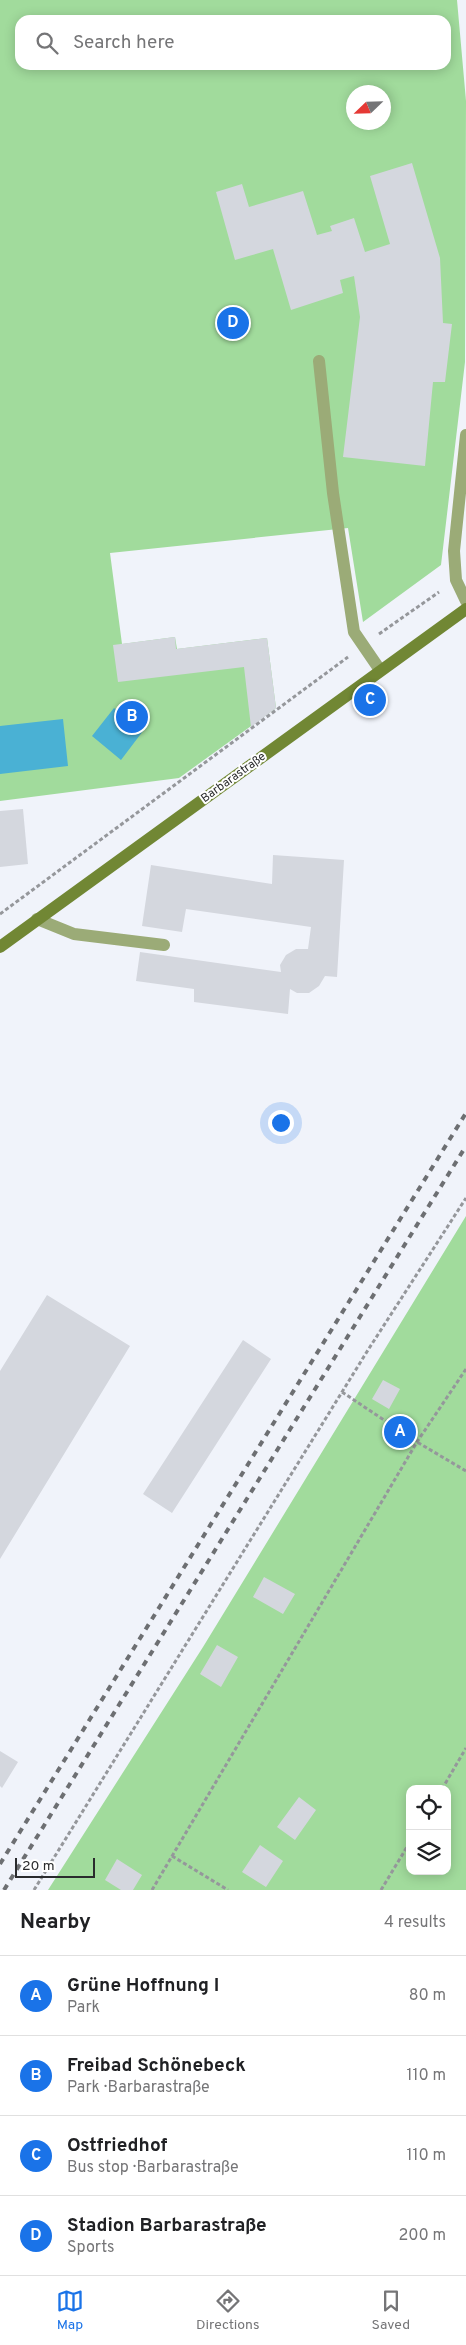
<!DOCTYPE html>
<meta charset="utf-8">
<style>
:root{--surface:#fff;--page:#f6f6f6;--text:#202124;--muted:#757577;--line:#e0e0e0;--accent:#1a73e8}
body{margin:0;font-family:Overpass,sans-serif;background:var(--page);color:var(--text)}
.controls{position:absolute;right:15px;bottom:15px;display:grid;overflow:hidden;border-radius:10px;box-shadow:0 2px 12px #0003}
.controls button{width:45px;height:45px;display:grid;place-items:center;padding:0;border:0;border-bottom:1px solid var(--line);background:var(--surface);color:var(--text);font:25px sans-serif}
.compass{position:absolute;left:346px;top:85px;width:45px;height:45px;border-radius:50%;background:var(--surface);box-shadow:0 2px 12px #0003;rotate:247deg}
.scale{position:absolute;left:15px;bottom:12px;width:80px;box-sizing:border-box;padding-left:5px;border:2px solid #2a2b2d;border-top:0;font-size:14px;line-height:18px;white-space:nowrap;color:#2a2b2d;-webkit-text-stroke:4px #fff;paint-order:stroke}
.you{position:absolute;left:280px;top:1122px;width:18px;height:18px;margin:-12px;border:4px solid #fff;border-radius:50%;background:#1a73e8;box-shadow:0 0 0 8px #1a73e833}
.badge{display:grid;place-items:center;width:32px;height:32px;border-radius:50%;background:var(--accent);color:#fff;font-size:16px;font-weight:700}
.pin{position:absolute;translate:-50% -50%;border:2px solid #fff;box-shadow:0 1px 5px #0006}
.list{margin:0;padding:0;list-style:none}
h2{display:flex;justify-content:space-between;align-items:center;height:65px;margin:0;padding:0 20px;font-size:21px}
h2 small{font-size:16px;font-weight:400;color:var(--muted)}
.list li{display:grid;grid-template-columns:32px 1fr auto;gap:15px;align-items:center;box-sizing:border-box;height:80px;padding:0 20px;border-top:1px solid var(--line)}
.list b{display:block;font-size:19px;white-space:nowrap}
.list p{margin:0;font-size:16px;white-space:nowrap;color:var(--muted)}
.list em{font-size:16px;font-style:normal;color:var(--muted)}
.icon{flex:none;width:28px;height:28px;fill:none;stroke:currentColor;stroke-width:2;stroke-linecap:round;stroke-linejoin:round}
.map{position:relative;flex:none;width:466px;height:1890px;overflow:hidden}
.search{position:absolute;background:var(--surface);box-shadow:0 2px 12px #0003;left:15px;right:15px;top:15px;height:55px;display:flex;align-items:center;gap:12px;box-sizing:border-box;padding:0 18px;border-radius:15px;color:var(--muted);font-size:19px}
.sheet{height:385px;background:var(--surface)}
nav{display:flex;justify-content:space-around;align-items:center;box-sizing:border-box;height:70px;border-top:1px solid var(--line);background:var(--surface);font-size:14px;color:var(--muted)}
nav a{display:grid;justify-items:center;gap:2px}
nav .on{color:var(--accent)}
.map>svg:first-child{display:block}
.green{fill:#a1db9c;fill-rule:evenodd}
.water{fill:#4ab1d4}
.building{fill:#d4d7de}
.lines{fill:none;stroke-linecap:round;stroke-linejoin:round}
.path{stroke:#95979b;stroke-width:3;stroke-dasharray:4 2.5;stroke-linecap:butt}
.lane{stroke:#9bab77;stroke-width:12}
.street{stroke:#9bab77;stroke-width:12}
.secondary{stroke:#718734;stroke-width:12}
.rail{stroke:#6d6f72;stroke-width:4;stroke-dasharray:6 6;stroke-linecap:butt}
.labels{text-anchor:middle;stroke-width:4;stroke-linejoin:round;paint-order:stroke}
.street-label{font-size:12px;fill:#2a2b2d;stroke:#fff}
</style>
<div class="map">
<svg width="466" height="1890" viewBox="0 0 466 1890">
<rect width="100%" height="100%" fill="#f0f3fa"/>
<!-- green -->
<path class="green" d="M0 0H457L466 101 465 362 441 565 363 622 348 528 110 553 122 644 175 637 177 649 267 638 276 708 179 778 0 801ZM20 20H446V65H20ZM354 92H384V122H354Z
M466 1216V1890H48L203 1647ZM410 1789H447V1871H410Z"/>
<!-- water -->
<path class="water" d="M114 708 143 731 121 760 92 736Z
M63 719 68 766 0 774V726Z"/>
<!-- building -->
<path class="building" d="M412 163 440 258 443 323 452 324 445 382H433L425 466 343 457 360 317 354 276 340 280 343 293 291 310 273 249 235 260 216 192 242 184 249 207 303 191 317 235 332 231 330 226 354 218 365 252 390 244 370 176Z
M175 637 176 649 267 638 276 708 251 727 244 667 118 682 113 645Z
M23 809 28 864 0 867V811Z
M273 855 344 860 337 977 325 976 319 986 309 993H297L290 989 288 1014 194 1002V989L136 981 140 952 281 972 280 965 286 955 296 949H308L311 927 186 909 182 932 142 926 151 865 272 884Z
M47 1295 130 1346 0 1559V1371Z
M243 1340 271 1359 172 1513 143 1494Z
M383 1380 400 1389 389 1409 372 1399Z
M264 1577 295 1594 283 1614 253 1597Z
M217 1645 238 1657 221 1687 200 1674Z
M0 1751 18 1762 2 1788 0 1786Z
M299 1797 316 1810 295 1840 277 1827Z
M260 1845 283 1861 266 1887 242 1872Z
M117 1859 142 1875 133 1890H121L105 1880Z"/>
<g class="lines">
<!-- path -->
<path class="path" d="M379 634 439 592
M0 914 348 657
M342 1392 417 1442 466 1471
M442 1789 466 1748
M172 1856 228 1890
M34 1890 368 1350 466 1198
M152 1890 417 1442 466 1369
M381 1890 410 1842"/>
<!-- lane -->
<path class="lane" d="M319 361 333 493 354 632 380 670
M37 919 74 934 164 945"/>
<!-- street -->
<path class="street" d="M466 435 454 551 456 580 466 601"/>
<!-- secondary -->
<path class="secondary" d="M0 947 466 609"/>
<!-- rail -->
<path class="rail" d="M0 1864 466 1113
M4 1890 466 1146"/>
</g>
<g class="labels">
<!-- street labels -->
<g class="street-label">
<text transform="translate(233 777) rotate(-36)" y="4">Barbarastraße</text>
</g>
</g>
</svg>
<div class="controls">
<button><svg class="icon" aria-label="locate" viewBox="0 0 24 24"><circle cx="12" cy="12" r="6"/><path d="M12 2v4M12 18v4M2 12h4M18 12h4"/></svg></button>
<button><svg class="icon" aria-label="layers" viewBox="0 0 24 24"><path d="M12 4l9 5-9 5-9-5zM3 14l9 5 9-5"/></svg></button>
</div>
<svg class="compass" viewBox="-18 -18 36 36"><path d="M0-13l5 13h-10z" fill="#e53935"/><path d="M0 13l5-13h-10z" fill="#757577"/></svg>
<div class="scale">20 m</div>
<div class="you"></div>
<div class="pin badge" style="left:400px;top:1432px">A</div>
<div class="pin badge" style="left:132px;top:717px">B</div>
<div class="pin badge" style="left:370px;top:700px">C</div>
<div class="pin badge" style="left:233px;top:323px">D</div>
<div class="search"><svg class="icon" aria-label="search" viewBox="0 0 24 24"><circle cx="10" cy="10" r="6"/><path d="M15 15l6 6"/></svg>Search here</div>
</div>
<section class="sheet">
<h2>Nearby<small>4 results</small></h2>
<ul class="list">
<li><span class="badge">A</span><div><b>Grüne Hoffnung I</b><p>Park</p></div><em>80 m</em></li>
<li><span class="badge">B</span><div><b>Freibad Schönebeck</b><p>Park · Barbarastraße</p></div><em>110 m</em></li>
<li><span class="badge">C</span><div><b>Ostfriedhof</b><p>Bus stop · Barbarastraße</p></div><em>110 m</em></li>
<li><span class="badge">D</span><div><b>Stadion Barbarastraße</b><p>Sports</p></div><em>200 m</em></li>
</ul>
</section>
<nav>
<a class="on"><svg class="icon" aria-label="map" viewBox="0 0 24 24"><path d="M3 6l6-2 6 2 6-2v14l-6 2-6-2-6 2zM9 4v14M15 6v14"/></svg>Map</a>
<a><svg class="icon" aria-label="directions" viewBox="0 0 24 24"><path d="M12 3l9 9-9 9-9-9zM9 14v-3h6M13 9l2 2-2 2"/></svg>Directions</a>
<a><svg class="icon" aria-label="saved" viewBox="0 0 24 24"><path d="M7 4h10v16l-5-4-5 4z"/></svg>Saved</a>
</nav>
